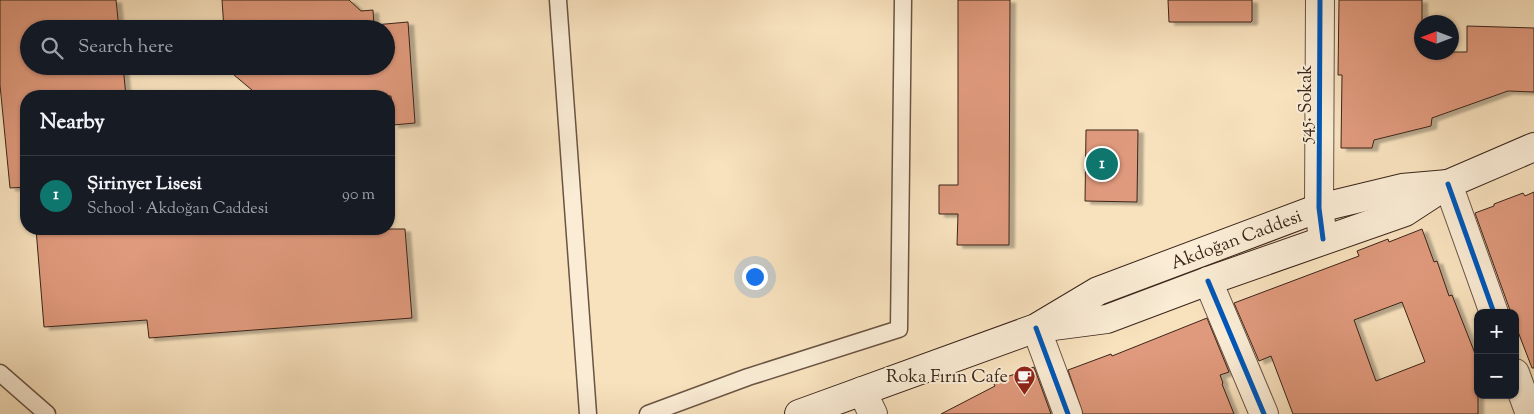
<!DOCTYPE html>
<meta charset="utf-8">
<style>
:root{--surface:#171b24;--page:#20242c;--text:#f1f3f6;--muted:#9ea1a6;--line:#363941;--accent:#0f766e}
body{margin:0;font-family:"Sorts Mill Goudy",serif;background:var(--page);color:var(--text)}
.controls{position:absolute;right:15px;bottom:15px;display:grid;overflow:hidden;border-radius:10px;box-shadow:0 1px 4px #0004}
.controls button{width:45px;height:45px;display:grid;place-items:center;padding:0;border:0;border-bottom:1px solid var(--line);background:var(--surface);color:var(--text);font:25px sans-serif}
.compass{position:absolute;left:1414px;top:15px;width:45px;height:45px;border-radius:50%;background:var(--surface);box-shadow:0 1px 4px #0004;rotate:270deg}
.you{position:absolute;left:754px;top:276px;width:18px;height:18px;margin:-12px;border:4px solid #fff;border-radius:50%;background:#1a73e8;box-shadow:0 0 0 8px #1a73e833}
.badge{display:grid;place-items:center;width:32px;height:32px;border-radius:50%;background:var(--accent);color:#fff;font-size:16px;font-weight:700}
.pin{position:absolute;translate:-50% -50%;border:2px solid #fff;box-shadow:0 1px 5px #0006}
.list{margin:0;padding:0;list-style:none}
h2{display:flex;justify-content:space-between;align-items:center;height:65px;margin:0;padding:0 20px;font-size:21px}
h2 small{font-size:16px;font-weight:400;color:var(--muted)}
.list li{display:grid;grid-template-columns:32px 1fr auto;gap:15px;align-items:center;box-sizing:border-box;height:80px;padding:0 20px;border-top:1px solid var(--line)}
.list b{display:block;font-size:19px;white-space:nowrap}
.list p{margin:0;font-size:16px;white-space:nowrap;color:var(--muted)}
.list em{font-size:16px;font-style:normal;color:var(--muted)}
.icon{flex:none;width:28px;height:28px;fill:none;stroke:currentColor;stroke-width:2;stroke-linecap:round;stroke-linejoin:round}
.map{position:relative;flex:none;width:1534px;height:414px;overflow:hidden}
.search{position:absolute;background:var(--surface);box-shadow:0 1px 4px #0004;left:20px;top:20px;width:375px;height:55px;display:flex;align-items:center;gap:12px;box-sizing:border-box;padding:0 18px;border-radius:28px;color:var(--muted);font-size:19px}
.panel{position:absolute;background:var(--surface);box-shadow:0 1px 4px #0004;left:20px;top:90px;width:375px;height:145px;border-radius:20px}
.map>svg:first-child{display:block}
.building{fill:#df997b;stroke:#3a241a;fill-rule:evenodd;filter:url(#shadow)}
.lines{fill:none;stroke-linecap:round;stroke-linejoin:round}
.lane-casing{stroke:#6a5443;stroke-width:19}
.street-casing{stroke:#6a5443;stroke-width:30}
.secondary-casing{stroke:#3a241a;stroke-width:30}
.lane{stroke:#faecd5;stroke-width:16}
.street{stroke:#faecd5;stroke-width:28}
.secondary{stroke:#faecd5;stroke-width:28}
.cycleway-casing{stroke:#faecd5;stroke-width:8}
.cycleway{stroke:#0057b8;stroke-width:5}
.labels{text-anchor:middle;stroke-width:4;stroke-linejoin:round;paint-order:stroke}
.street-label{font-size:18px;fill:#3a241a;stroke:#faecd5}
.poi-label{font-size:18px;fill:#3a241a;stroke:#faecd5;text-anchor:end}
</style>
<div class="map">
<svg width="1534" height="414" viewBox="0 0 1534 414">
<defs>
<filter id="shadow"><feDropShadow dx="5.5" dy="3" stdDeviation="1" flood-color="#0004"/></filter>
</defs>
<rect width="100%" height="100%" fill="#f8e2be"/>
<filter id="stains"><feTurbulence type="fractalNoise" baseFrequency=".004" numOctaves="4"/><feColorMatrix values="0 0 0 0 .2 0 0 0 0 .09 0 0 0 0 .02 0 0 0 .5 -.17"/></filter>
<radialGradient id="worn" r=".72"><stop offset=".6" stop-color="#630" stop-opacity="0"/><stop offset="1" stop-color="#630" stop-opacity=".3"/></radialGradient>
<!-- building -->
<path class="building" d="M0 0H116L119 29H29V66H123L126 96H26V187L10 188 0 85Z
M222 0H349L361 11 373 10 374 25 408 22 415 123 393 125 391 96H259L227 69V66H386V29H224Z
M958 0H1010L1009 245H957L958 214H939V185H958Z
M1168 0H1252V21L1251 22H1169Z
M1339 0H1422V52H1467V26L1534 28V92L1508 91 1432 118 1431 126 1374 140 1372 148H1341L1342 75H1338Z
M1086 130H1138L1137 202 1085 201Z
M1534 192V368H1532L1515 324V313H1511L1475 213 1494 206V204L1523 193 1525 196Z
M36 229H405L412 318 149 338 147 320 44 327Z
M1422 229 1434 262 1437 261 1449 296 1452 295 1478 361V414H1293L1271 356 1259 361 1234 303 1359 256 1357 251 1388 239 1389 242ZM1402 302 1425 362 1376 381 1354 320Z
M1207 318 1229 372 1220 375 1223 383 1222 384 1234 414H1083L1068 370 1111 354 1112 356Z
M1034 367 1051 414H941L995 386 993 382Z"/>
<g class="lines">
<defs>
<path id="lane" d="M558 0 588 414
M0 373 47 414
M648 414 748 377 899 329 903 0"/>
<path id="street" d="M1320 0 1319 208 1323 239
M1448 184 1494 313
M1208 281 1264 414
M1036 328 1068 414
M1515 373 1530 414
M862 391 873 414"/>
<g id="secondary">
<path d="M1046 327 1107 319 1208 281 1405 212 1448 184 1534 147"/>
<path id="s1" d="M799 414 1036 328 1098 291 1319 208 1402 188 1448 184"/>
</g>
</defs>
<!-- lane casing -->
<use href="#lane" class="lane-casing"/>
<!-- street casing -->
<use href="#street" class="street-casing"/>
<!-- secondary casing -->
<use href="#secondary" class="secondary-casing"/>
<!-- lane -->
<use href="#lane" class="lane"/>
<!-- street -->
<use href="#street" class="street"/>
<!-- secondary -->
<use href="#secondary" class="secondary"/>
<defs>
<path id="cycleway" d="M1320 0 1319 208 1323 239
M1448 184 1494 313
M1208 281 1264 414
M1036 328 1068 414"/>
</defs>
<!-- cycleway casing -->
<use href="#cycleway" class="cycleway-casing"/>
<!-- cycleway -->
<use href="#cycleway" class="cycleway"/>
</g>
<!-- icons -->
<defs>
<symbol id="cafe-pin" viewBox="-11 -11 22 30"><path d="M0 17L-7.5 6A9.5 9.5 0 1 1 7.5 6Z" fill="#8f2418" stroke="#faecd5"/><path d="M-5.5-4.5H6V0H3Q3 3.5 0 3.5H-2.5Q-5.5 3.5-5.5 0ZM3-3.2v2h1.7v-2ZM-6 4.5H4V6H-6Z" fill="#fff"/></symbol>
</defs>
<g fill-rule="evenodd">
<use href="#cafe-pin" x="1012" y="364" width="25" height="34"/>
</g>
<g class="labels">
<!-- street labels -->
<g class="street-label">
<text transform="translate(1305 104) rotate(-90)" y="6">545. Sokak</text>
<text dy="6" stroke="none"><textPath href="#s1" startOffset="472">Akdoğan Caddesi</textPath></text>
</g>
<!-- poi labels -->
<g class="poi-label">
<text x="1008" y="382">Roka Fırın Cafe</text>
</g>
</g>
<rect width="100%" height="100%" filter="url(#stains)"/>
<rect width="100%" height="100%" fill="url(#worn)"/>
</svg>
<div class="controls">
<button>+</button>
<button>−</button>
</div>
<svg class="compass" viewBox="-18 -18 36 36"><path d="M0-13l5 13h-10z" fill="#e53935"/><path d="M0 13l5-13h-10z" fill="#9ea1a6"/></svg>
<div class="you"></div>
<div class="pin badge" style="left:1102px;top:164px">1</div>
<div class="search"><svg class="icon" aria-label="search" viewBox="0 0 24 24"><circle cx="10" cy="10" r="6"/><path d="M15 15l6 6"/></svg>Search here</div>
<section class="panel">
<h2>Nearby<small></small></h2>
<ul class="list">
<li><span class="badge">1</span><div><b>Şirinyer Lisesi</b><p>School · Akdoğan Caddesi</p></div><em>90 m</em></li>
</ul>
</section>
</div>
